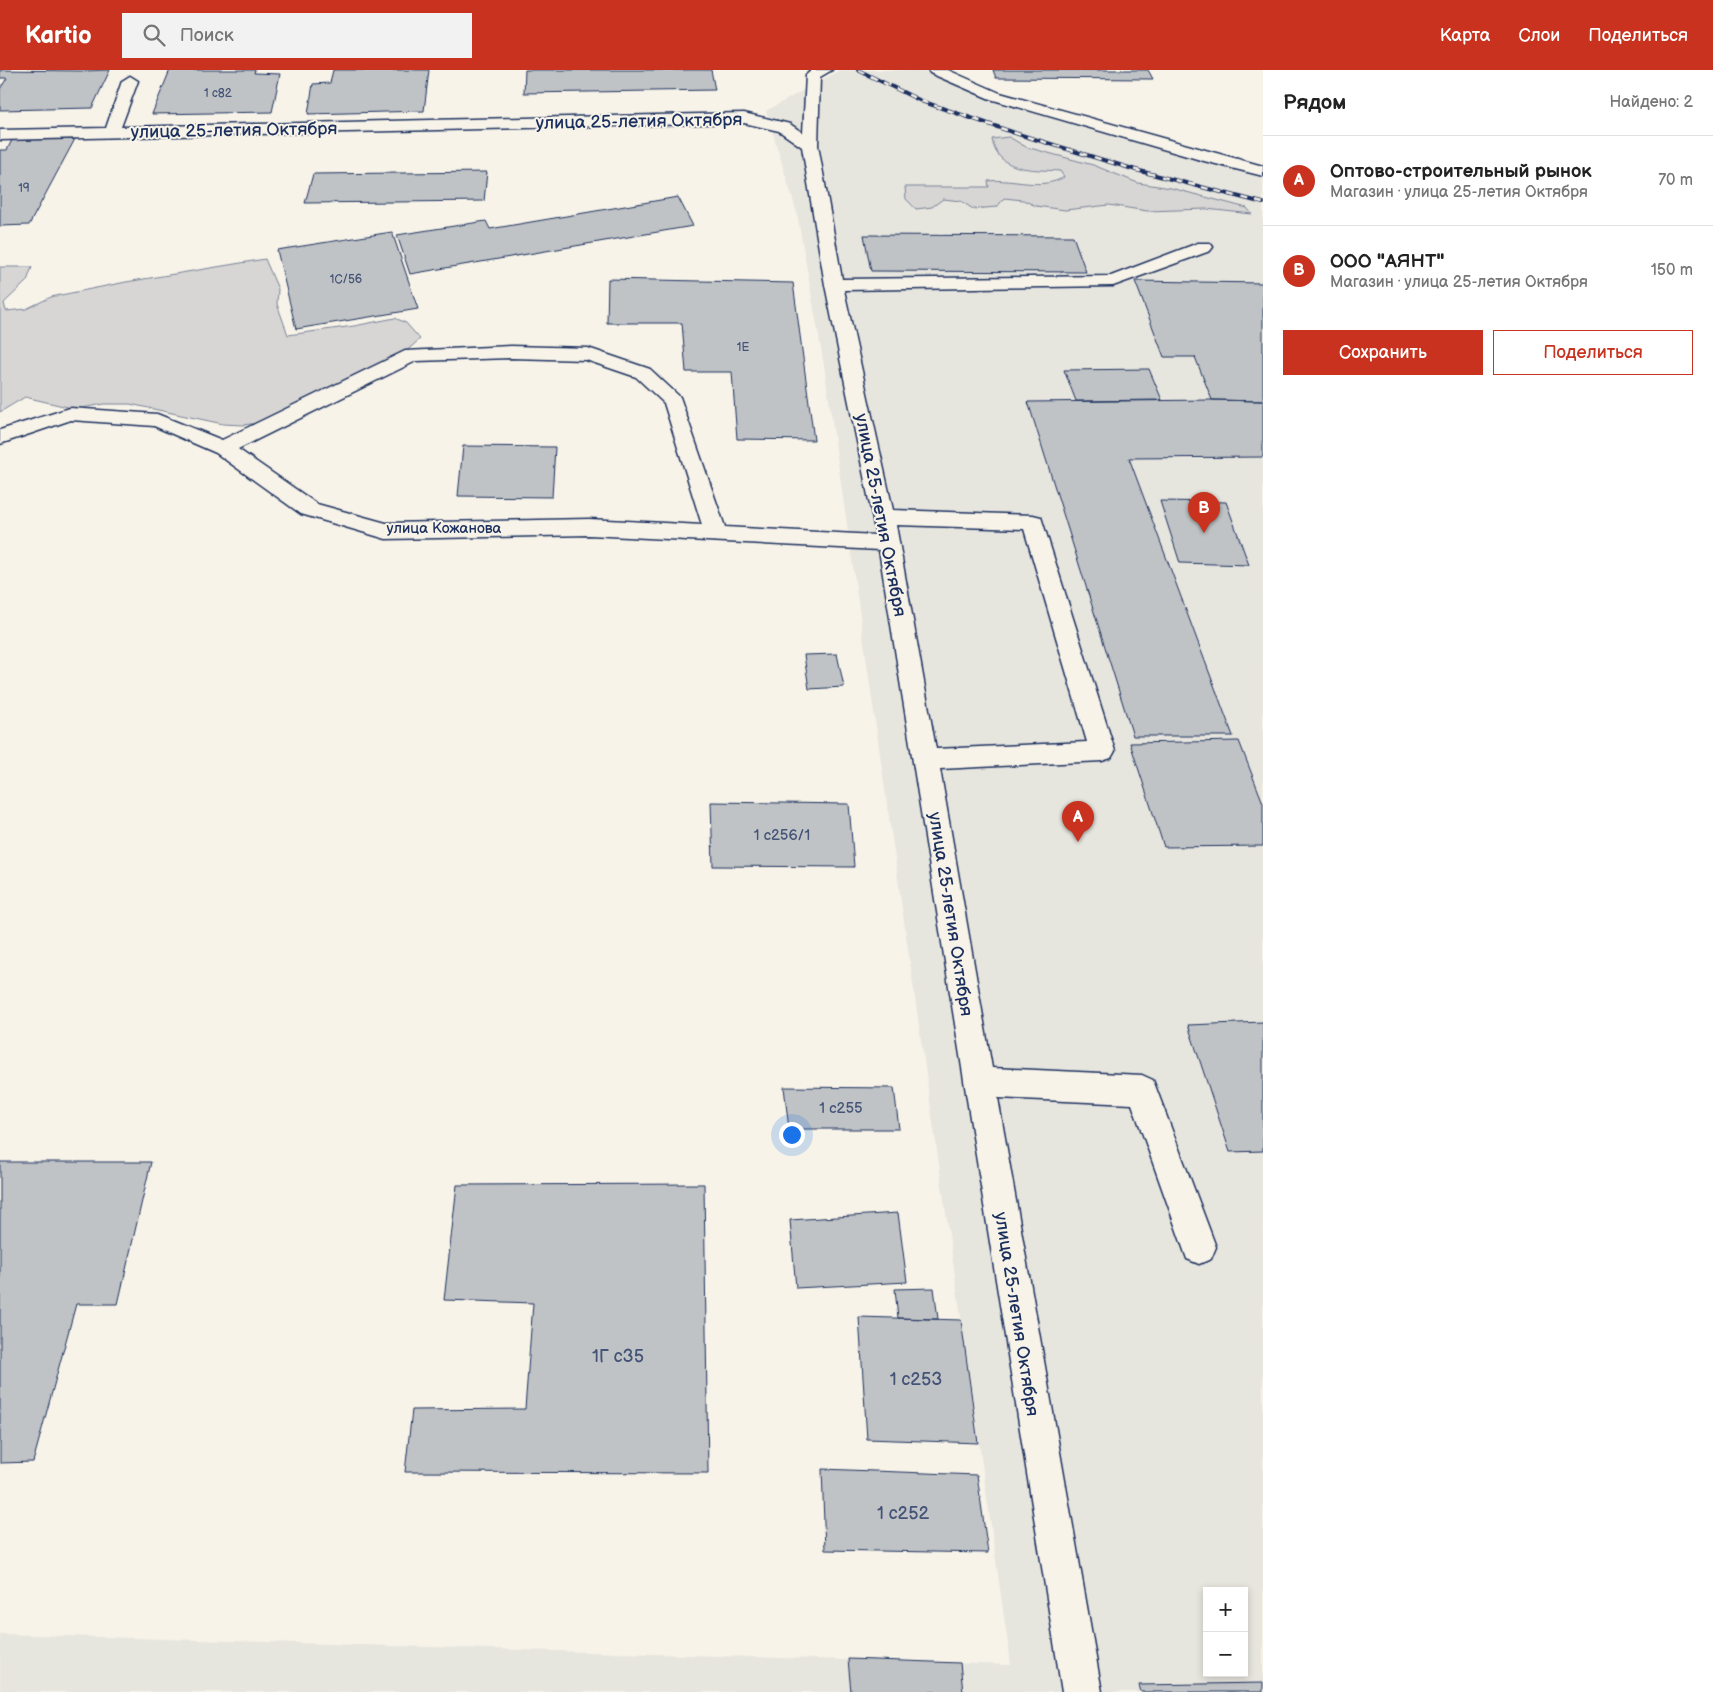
<!DOCTYPE html>
<html lang="ru">
<meta charset="utf-8">
<style>
:root{--surface:#fff;--page:#f2f2f2;--text:#222;--muted:#767676;--line:#e0e0e0;--accent:#c8321e}
body{margin:0;font-family:"Balsamiq Sans",sans-serif;background:var(--page);color:var(--text)}
.controls{position:absolute;right:15px;bottom:15px;display:grid;overflow:hidden;border-radius:0px;box-shadow:0 2px 8px #0003}
.controls button{width:45px;height:45px;display:grid;place-items:center;padding:0;border:0;border-bottom:1px solid var(--line);background:var(--surface);color:var(--text);font:25px sans-serif}
.you{position:absolute;left:791px;top:1064px;width:18px;height:18px;margin:-12px;border:4px solid #fff;border-radius:50%;background:#1a73e8;box-shadow:0 0 0 8px #1a73e833}
.badge{display:grid;place-items:center;width:32px;height:32px;border-radius:50%;background:var(--accent);color:#fff;font-size:16px;font-weight:700}
.pin{position:absolute;translate:-50% -41px;filter:drop-shadow(0 1px 2px #0008)}
.pin::after{content:'';position:absolute;top:26px;width:18px;height:15px;background:inherit;clip-path:polygon(0 0,100% 0,50% 100%)}
.list{margin:0;padding:0;list-style:none}
h2{display:flex;justify-content:space-between;align-items:center;height:65px;margin:0;padding:0 20px;font-size:21px}
h2 small{font-size:16px;font-weight:400;color:var(--muted)}
.list li{display:grid;grid-template-columns:32px 1fr auto;gap:15px;align-items:center;box-sizing:border-box;height:90px;padding:0 20px;border-top:1px solid var(--line)}
.list b{display:block;font-size:19px;white-space:nowrap}
.list p{margin:0;font-size:16px;white-space:nowrap;color:var(--muted)}
.list em{font-size:16px;font-style:normal;color:var(--muted)}
.actions{display:flex;gap:10px;padding:15px 20px}
.actions a{flex:1;padding:11px 0;border:1px solid var(--accent);border-radius:0px;text-align:center;font-size:18px;color:var(--accent)}
.actions .main{background:var(--accent);color:#fff}
.icon{flex:none;width:28px;height:28px;fill:none;stroke:currentColor;stroke-width:2;stroke-linecap:round;stroke-linejoin:round}
.map{position:relative;flex:none;width:1263px;height:1622px;overflow:hidden}
header{display:flex;align-items:center;gap:30px;box-sizing:border-box;height:70px;padding:0 25px;background:var(--accent);color:#fff}
header strong{font-size:24px}
nav{display:flex;gap:28px;margin-inline-start:auto;font-size:18px}
.search{width:350px;height:45px;background:var(--page);display:flex;align-items:center;gap:12px;box-sizing:border-box;padding:0 18px;border-radius:0px;color:var(--muted);font-size:19px}
main{display:flex}
aside{flex:1;background:var(--surface)}
.map>svg:first-child{display:block}
.built{fill:#e6e5de;fill-rule:evenodd}
.green{fill:#d7d6d4;stroke:#798299}
.building{fill:#c0c3c5;stroke:#1b2f5e}
.lines{fill:none;stroke-linecap:round;stroke-linejoin:round}
.minor-casing{stroke:#1b2f5e;stroke-width:3}
.minor{fill:#f7f3e8;fill-rule:evenodd}
.rail-casing{stroke:#1b2f5e;stroke-width:4}
.rail{stroke:#f7f3e8;stroke-width:2.5;stroke-dasharray:7;stroke-linecap:butt}
.labels{text-anchor:middle;stroke-width:4;stroke-linejoin:round;paint-order:stroke}
.far-number-label{font-size:12px;fill:#445478}
.far-street-label{font-size:15px;fill:#1b2f5e;stroke:#f7f3e8}
.number-label{font-size:15px;fill:#445478}
.street-label{font-size:18px;fill:#1b2f5e;stroke:#f7f3e8}
.near-number-label{font-size:18px;fill:#445478}
</style>
<header>
<strong>Kartio</strong>
<div class="search"><svg class="icon" aria-label="search" viewBox="0 0 24 24"><circle cx="10" cy="10" r="6"/><path d="M15 15l6 6"/></svg>Поиск</div>
<nav><a>Карта</a><a>Слои</a><a>Поделиться</a></nav>
</header>
<main>
<div class="map">
<svg width="1263" height="1622" viewBox="0 0 1263 1622">
<rect width="100%" height="100%" fill="#f7f3e8"/>
<filter id="ink" filterUnits="userSpaceOnUse"><feTurbulence type="fractalNoise" baseFrequency=".02" numOctaves="2"/><feDisplacementMap in="SourceGraphic" scale="10" xChannelSelector="R" yChannelSelector="G"/><feConvolveMatrix kernelMatrix="1 2 1 2 8 2 1 2 1" color-interpolation-filters="sRGB"/></filter>
<g filter="url(#ink)">
<!-- built -->
<path class="built" d="M840 0H921L983 27 1143 75 1263 107V1622H0V1564L1011 1595 824 295 797 143 766 41ZM1207 1521H1244V1603H1207Z"/>
<!-- green -->
<path class="green" d="M1009 67 1026 77 1093 95 1138 113 1171 118 1247 138 1252 144 1206 139 1147 141 1109 135 1065 140 1036 136 1023 130 1004 128 997 137 973 139 961 131 943 129 932 137 916 139 906 129 905 117H989L988 111C1013 108 1041 121 1064 107L1060 101C1034 99 997 103 992 69Z
M265 189 278 219 277 234 288 265 354 256 395 248 406 253 420 269 403 284 272 351 243 355 223 354 130 334H104L76 339 25 327 0 342V197H32L27 211 4 233 6 241 26 239 51 227 126 212Z"/>
<!-- building -->
<path class="building" d="M0 0 84 1 110 0 92 38 0 40V19L7 8H0Z
M170 0H255L254 3 280 4 272 42 152 44Z
M333 0H429L424 41 308 44 313 14 330 13Z
M525 0H711L715 20 524 23Z
M993 0H1148L1153 9 996 8Z
M75 69 29 155 0 156V80H7L12 70Z
M487 102 484 131 305 133 313 104Z
M678 127 693 156 410 204 397 165 486 151 490 159Z
M392 162 418 239 296 259 277 180Z
M864 165 1073 166 1086 202 871 201Z
M608 209 793 213 814 370 737 369 732 302H686L682 253H607Z
M1135 211 1263 213V331L1212 330 1195 287H1164Z
M1149 299 1162 330 1076 331 1064 300Z
M1212 330 1263 331V387L1129 388 1233 666H1133L1028 332Z
M463 376 555 377 552 427 458 426Z
M1160 431 1226 432 1249 495 1180 493Z
M837 584 844 617 809 619 804 585Z
M1239 671 1263 733V776L1164 777 1130 673Z
M711 732 849 734 854 797 713 796Z
M1263 952V1081L1230 1082 1188 955Z
M784 1017 894 1018 899 1059H789Z
M0 1092H151L118 1234H76L33 1392 0 1393Z
M704 1114 708 1403 405 1402 412 1340 525 1339 533 1233 444 1230 457 1115Z
M898 1143 907 1212 796 1218 790 1150Z
M934 1218 938 1249 898 1248 895 1219Z
M859 1247 961 1250 978 1373 867 1369Z
M822 1399 977 1405 988 1483 825 1480Z
M848 1589 960 1593 963 1622H851Z
M1263 1613V1622H1141L1139 1615Z"/>
<g class="lines">
<defs>
<path id="minor" d="M812 0H832L820 7 818 75 842 209 1111 206 1198 173H1210L1213 177 1210 181 1113 216 844 220 893 440 1033 445 1041 447 1115 681 1111 688 1102 691 940 699 992 998 1142 1005 1153 1010 1216 1177 1211 1189 1199 1194 1187 1189 1132 1034 998 1028 1102 1622H1062L879 480 589 465 386 469 301 444 216 383 154 356 71 350 0 374V360L70 338 157 344 222 370 405 281 511 276 588 278 650 299 680 327 725 457 876 465 825 215 802 77 779 61 744 53 0 70V60L106 58 122 11 130 6 138 11 121 57 744 43 790 54 803 63 806 5ZM511 288 586 290 636 307 664 333 702 455 589 449 386 453 317 434 238 379 416 291ZM896 455 1024 459 1087 672 936 679Z
M928 0H948L1000 23 1263 96V106L1204 91 990 29 930 3Z"/>
</defs>
<!-- minor casing -->
<use href="#minor" class="minor-casing"/>
<!-- minor -->
<use href="#minor" class="minor"/>
<defs>
<path id="rail" d="M858 0 921 31 1018 64 1136 100 1263 133"/>
</defs>
<!-- rail casing -->
<use href="#rail" class="rail-casing"/>
<!-- rail -->
<use href="#rail" class="rail"/>
</g>
</g>
<g class="labels">
<!-- far-number labels -->
<g class="far-number-label">
<text x="218" y="27">1 с82</text>
<text x="24" y="122">19</text>
<text x="346" y="213">1С/56</text>
<text x="743" y="281">1Е</text>
</g>
<!-- far-street labels -->
<g class="far-street-label">
<text x="444" y="463">улица Кожанова</text>
</g>
<!-- number labels -->
<g class="number-label">
<text x="782" y="770">1 с256/1</text>
<text x="841" y="1043">1 с255</text>
</g>
<!-- street labels -->
<g class="street-label">
<text transform="translate(639 51) rotate(-1)" y="6">улица 25-летия Октября</text>
<text transform="translate(234 60) rotate(-1)" y="6">улица 25-летия Октября</text>
<text transform="translate(881 445) rotate(79)" y="6">улица 25-летия Октября</text>
<text transform="translate(951 844) rotate(81)" y="6">улица 25-летия Октября</text>
<text transform="translate(1017 1244) rotate(81)" y="6">улица 25-летия Октября</text>
</g>
<!-- near-number labels -->
<g class="near-number-label">
<text x="618" y="1292">1Г с35</text>
<text x="916" y="1315">1 с253</text>
<text x="903" y="1449">1 с252</text>
</g>
</g>
</svg>
<div class="controls">
<button>+</button>
<button>−</button>
</div>
<div class="you"></div>
<div class="pin badge" style="left:1078px;top:772px">A</div>
<div class="pin badge" style="left:1204px;top:463px">B</div>
</div>
<aside>
<h2>Рядом<small>Найдено: 2</small></h2>
<ul class="list">
<li><span class="badge">A</span><div><b>Оптово-строительный рынок</b><p>Магазин · улица 25-летия Октября</p></div><em>70 m</em></li>
<li><span class="badge">B</span><div><b>ООО &quot;АЯНТ&quot;</b><p>Магазин · улица 25-летия Октября</p></div><em>150 m</em></li>
</ul>
<div class="actions"><a class="main">Сохранить</a><a>Поделиться</a></div>
</aside>
</main>
